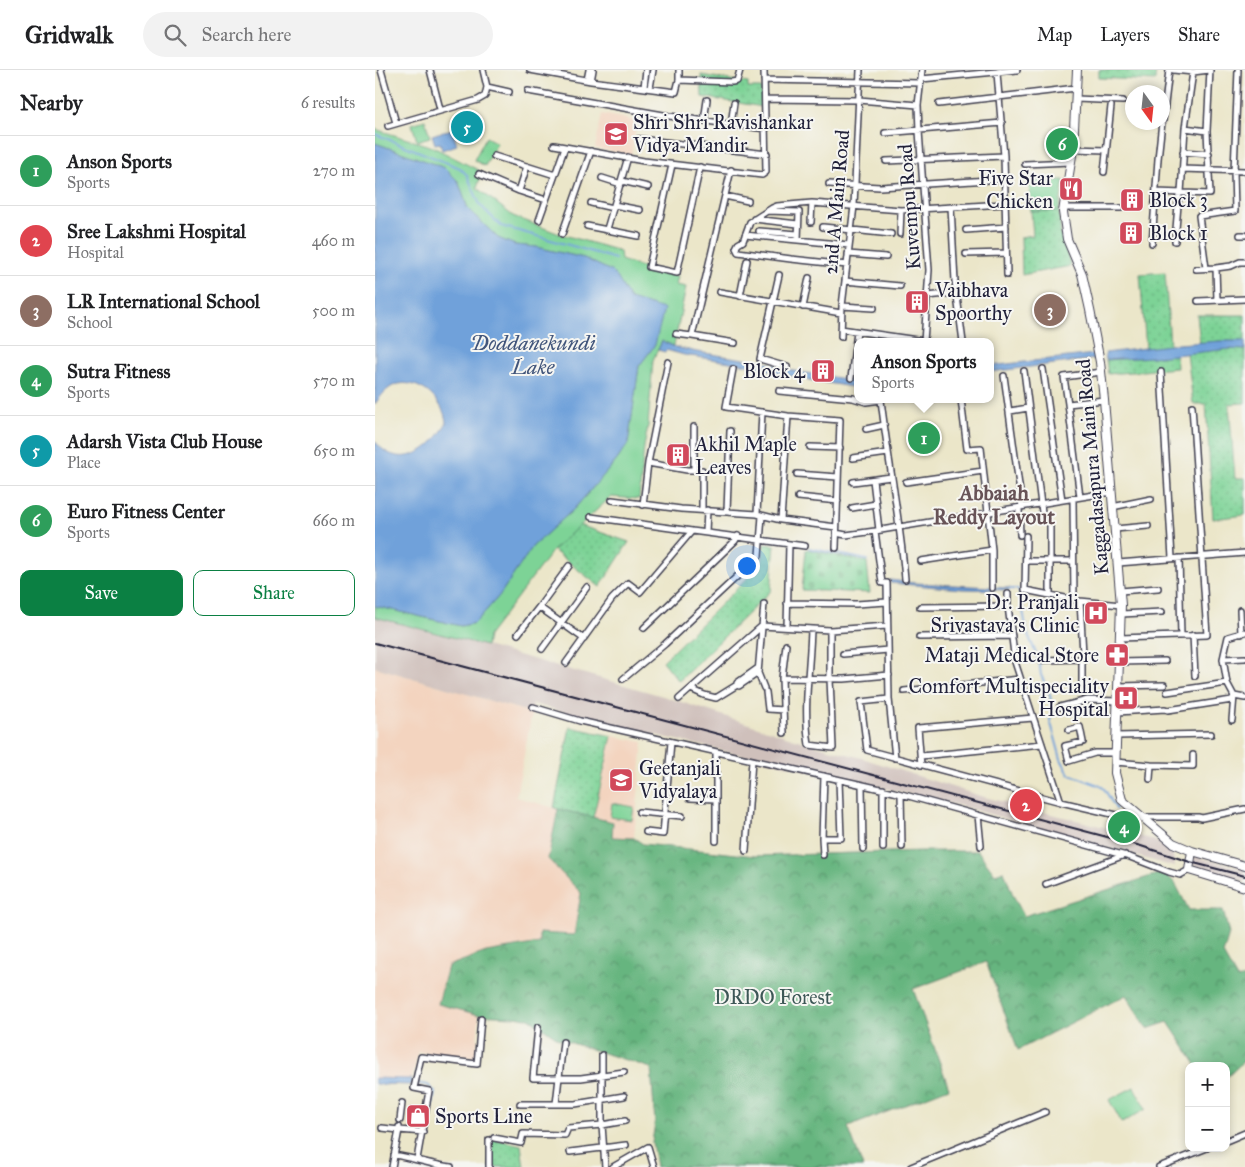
<!DOCTYPE html>
<meta charset="utf-8">
<style>
:root{--surface:#fff;--page:#f2f2f2;--text:#202124;--muted:#757577;--line:#e0e0e0;--accent:#0b8043}
body{margin:0;font-family:"IM FELL Great Primer",serif;background:var(--page);color:var(--text)}
.controls{position:absolute;right:15px;bottom:15px;display:grid;overflow:hidden;border-radius:10px;box-shadow:0 2px 8px #0003}
.controls button{width:45px;height:45px;display:grid;place-items:center;padding:0;border:0;border-bottom:1px solid var(--line);background:var(--surface);color:var(--text);font:25px sans-serif}
.compass{position:absolute;left:750px;top:15px;width:45px;height:45px;border-radius:50%;background:var(--surface);box-shadow:0 2px 8px #0003;rotate:165deg}
.you{position:absolute;left:371px;top:495px;width:18px;height:18px;margin:-12px;border:4px solid #fff;border-radius:50%;background:#1a73e8;box-shadow:0 0 0 8px #1a73e833}
.badge{display:grid;place-items:center;width:32px;height:32px;border-radius:50%;background:var(--accent);color:#fff;font-size:16px;font-weight:700}
.pin{position:absolute;translate:-50% -50%;border:2px solid #fff;box-shadow:0 1px 5px #0006}
.popup{position:absolute;left:479px;top:268px;width:140px;height:65px;box-sizing:border-box;display:grid;place-content:center;border-radius:10px;background:var(--surface);filter:drop-shadow(0 1px 4px #0005);font-size:16px;white-space:nowrap;color:var(--muted)}
.popup b{font-size:19px;color:var(--text)}
.popup::after{content:'';position:absolute;left:50%;top:100%;margin-left:-10px;border:10px solid transparent;border-top-color:var(--surface)}
.list{margin:0;padding:0;list-style:none}
h2{display:flex;justify-content:space-between;align-items:center;height:65px;margin:0;padding:0 20px;font-size:21px}
h2 small{font-size:16px;font-weight:400;color:var(--muted)}
.list li{display:grid;grid-template-columns:32px 1fr auto;gap:15px;align-items:center;box-sizing:border-box;height:70px;padding:0 20px;border-top:1px solid var(--line)}
.list b{display:block;font-size:19px;white-space:nowrap}
.list p{margin:0;font-size:16px;white-space:nowrap;color:var(--muted)}
.list em{font-size:16px;font-style:normal;color:var(--muted)}
.actions{display:flex;gap:10px;padding:15px 20px}
.actions a{flex:1;padding:11px 0;border:1px solid var(--accent);border-radius:10px;text-align:center;font-size:18px;color:var(--accent)}
.actions .main{background:var(--accent);color:#fff}
.icon{flex:none;width:28px;height:28px;fill:none;stroke:currentColor;stroke-width:2;stroke-linecap:round;stroke-linejoin:round}
.map{position:relative;flex:none;width:870px;height:1097px;overflow:hidden}
header{display:flex;align-items:center;gap:30px;box-sizing:border-box;height:70px;padding:0 25px;background:var(--surface);border-bottom:1px solid var(--line)}
header strong{font-size:24px}
nav{display:flex;gap:28px;margin-inline-start:auto;font-size:18px}
.search{width:350px;height:45px;background:var(--page);display:flex;align-items:center;gap:12px;box-sizing:border-box;padding:0 18px;border-radius:28px;color:var(--muted);font-size:19px}
main{display:flex}
aside{flex:1;background:var(--surface)}
.map>svg:first-child{display:block}
.built{fill:#f3d4bf}
.railway{fill:#cfc0bb}
.grass{fill:url(#grass-dots);stroke:#507a68}
.forest{fill:url(#forest-crowns);stroke:#446c5d}
.cemetery{fill:url(#cemetery-stones);stroke:#507a68}
.green{fill:#7dd396;stroke:#507a68}
.water{fill:#70a1da;stroke:#49628a}
.lines{fill:none;stroke-linecap:round;stroke-linejoin:round}
.stream{stroke:#70a1da;stroke-width:2}
.street-casing{stroke:#403f50;stroke-width:8}
.secondary-casing{stroke:#403f50;stroke-width:10}
.street{stroke:#fff;stroke-width:5}
.secondary{stroke:#fff;stroke-width:8}
.rail{stroke:#22223b;stroke-width:2}
.labels{text-anchor:middle;stroke-width:4;stroke-linejoin:round;paint-order:stroke}
.poi-label{font-size:20px;fill:#22223b;stroke:#f6f6f2;text-anchor:start}
.street-label{font-size:20px;fill:#22223b;stroke:#f6f6f2}
.park-label{font-size:20px;fill:#3d5756;stroke:#f6f6f2}
.water-label{font-size:21px;font-style:italic;fill:#41557b;stroke:#f6f6f2}
.neighbourhood-label{font-size:21px;font-weight:bold;fill:#675357;stroke:#f6f6f2}
</style>
<header>
<strong>Gridwalk</strong>
<div class="search"><svg class="icon" aria-label="search" viewBox="0 0 24 24"><circle cx="10" cy="10" r="6"/><path d="M15 15l6 6"/></svg>Search here</div>
<nav><a>Map</a><a>Layers</a><a>Share</a></nav>
</header>
<main>
<aside>
<h2>Nearby<small>6 results</small></h2>
<ul class="list">
<li><span class="badge" style="background:#2e9e5b">1</span><div><b>Anson Sports</b><p>Sports</p></div><em>270 m</em></li>
<li><span class="badge" style="background:#e0444e">2</span><div><b>Sree Lakshmi Hospital</b><p>Hospital</p></div><em>460 m</em></li>
<li><span class="badge" style="background:#8d6e63">3</span><div><b>LR International School</b><p>School</p></div><em>500 m</em></li>
<li><span class="badge" style="background:#2e9e5b">4</span><div><b>Sutra Fitness</b><p>Sports</p></div><em>570 m</em></li>
<li><span class="badge" style="background:#0f9aa8">5</span><div><b>Adarsh Vista Club House</b><p>Place</p></div><em>650 m</em></li>
<li><span class="badge" style="background:#2e9e5b">6</span><div><b>Euro Fitness Center</b><p>Sports</p></div><em>660 m</em></li>
</ul>
<div class="actions"><a class="main">Save</a><a>Share</a></div>
</aside>
<div class="map">
<svg width="870" height="1097" viewBox="0 0 870 1097">
<defs>
<pattern id="grass-dots" width="8" height="8" patternUnits="userSpaceOnUse" patternTransform="scale(1.25)"><rect width="8" height="8" fill="#7dd396"/><path d="M2 2h.1M6 6h.1" fill="none" stroke="#6cb582" stroke-width="1.8" stroke-linecap="round"/></pattern>
<pattern id="forest-crowns" width="20" height="18" patternUnits="userSpaceOnUse" patternTransform="scale(1.25)"><rect width="20" height="18" fill="#66b57f"/><path d="M2 6a3 3 0 1 1 6 0M12 15a3 3 0 1 1 6 0" fill="none" stroke="#549369"/></pattern>
<pattern id="cemetery-stones" width="16" height="16" patternUnits="userSpaceOnUse" patternTransform="scale(1.25)"><rect width="16" height="16" fill="#7dd396"/><path d="M2 7V4a2 2 0 0 1 4 0v3zM10 15v-3a2 2 0 0 1 4 0v3z" fill="#6cb582"/></pattern>
</defs>
<rect width="100%" height="100%" fill="#f6f6f2"/>
<filter id="ink" filterUnits="userSpaceOnUse"><feTurbulence type="fractalNoise" baseFrequency=".02" numOctaves="2"/><feDisplacementMap in="SourceGraphic" scale="10" xChannelSelector="R" yChannelSelector="G"/><feConvolveMatrix kernelMatrix="1 2 1 2 8 2 1 2 1" color-interpolation-filters="sRGB"/></filter>
<filter id="wash" filterUnits="userSpaceOnUse"><feTurbulence type="fractalNoise" baseFrequency=".0096" numOctaves="4" result="noise"/><feDisplacementMap in="SourceGraphic" scale="20" xChannelSelector="R" yChannelSelector="G"/><feGaussianBlur stdDeviation="1.12" result="paint"/><feColorMatrix in="noise" values="0 0 0 0 0 0 0 0 0 0 0 0 0 0 0 0 0 1.4 0 .05"/><feComposite in="paint" operator="in"/></filter>
<g filter="url(#wash)">
<rect width="100%" height="100%" fill="#ebe6c9"/>
<!-- built -->
<path class="built" d="M227 44 262 51 256 86 220 78Z
M0 597 157 643 141 727 183 739 173 789 206 822 199 865 165 863 164 873 111 882 63 934 104 945 101 988 43 982 37 1009 0 1008Z
M237 666 268 672 259 768 237 767 218 748Z"/>
<!-- railway -->
<path class="railway" d="M0 547 111 576 288 626 429 672 490 689 605 726 776 769 797 780 800 797 586 736 259 660 158 634 157 643 0 597Z
M819 786 870 799V812L818 797Z"/>
<!-- grass -->
<path class="grass" d="M724 0H781L780 11 724 8Z
M326 5 373 13V18H386L388 37 327 27Z
M656 141H684L686 166 696 196 647 205 646 167 658 165Z
M790 202 795 275 771 279 765 204Z
M822 245H870V271H845L825 273Z
M854 279 870 280V333L854 334 860 408H870V445L838 449 831 334H818L812 283Z
M801 285 802 298 733 304 731 290Z
M204 455 254 472 225 517 178 480Z
M389 474 400 475 396 521 304 611 288 591 387 494Z
M195 657 237 666 218 748 179 738Z
M115 1068 146 1075 149 1097H115Z"/>
<!-- forest -->
<path class="forest" d="M183 739 238 752 237 767 259 768 268 774 380 786 546 781H603L620 804 629 801 638 825 649 846 789 802 800 813 814 840H848L854 864 848 884 862 909 870 907V990L851 1008V996H822L793 952 772 959 751 925 643 980 611 892 538 919 574 1018 473 1057 488 1097H281L277 1072 280 1053 276 998 184 969 154 948 104 945 63 934 73 896 111 882 164 873V863L199 865 206 823 173 789Z"/>
<!-- cemetery -->
<path class="cemetery" d="M431 479 492 492 495 523 427 520Z"/>
<!-- green -->
<path class="green" d="M50 50 55 67 42 71 37 54Z
M0 59 58 77 107 102 102 118 138 146 182 163 245 181 246 190 273 199 303 206 301 215 311 217 299 276 287 271 278 290 273 356 269 377 264 429 236 427 178 480 113 566 111 576 0 547V536L86 556 100 553 124 526 158 476 199 439 242 390 253 374 264 296 280 275 242 207 236 201 209 188 161 177 140 175 123 168 93 139 83 111 70 98 0 73Z
M111 67 122 73 110 96 99 90Z
M689 110 684 141H656L654 111Z
M237 733 259 737 257 750 235 747Z
M759 1017 771 1039 747 1053 734 1030Z"/>
<!-- water -->
<path class="water" d="M77 59 82 75 67 80 65 73 60 74 57 65Z
M0 73 70 98 83 111 93 139 123 168 140 175 161 177 209 188 236 201 242 207 255 229 289 239 280 275 264 296 253 374 242 390 199 439 158 476 124 526 100 553 86 556 0 536V371C23 402 58 381 71 353 70 331 43 307 20 315 12 318 5 327 0 334Z
M287 271 300 277 322 282 383 291 381 296 309 285 291 280 290 282 283 280Z
M845 271H870V280L854 279 791 286 731 290 730 283 803 274Z
M719 284 720 289 615 302V296Z
M384 290 419 301 483 311V318L428 309 382 297Z
M515 510 540 513 635 518V520L587 519 515 513Z
M0 1008 37 1009V1015L0 1014Z"/>
<g class="lines">
<!-- stream -->
<path class="stream" d="M0 64 85 98 92 105 105 135 126 156 201 177 240 189
M434 478 492 490
M634 519H643L645 525 652 562 664 591 666 605 675 625 677 638 675 650 681 671 686 689 694 704 726 716 730 720 741 739
M41 1013 53 1015 60 1022 48 1091"/>
</g>
</g>
<g filter="url(#ink)">
<g class="lines">
<defs>
<path id="street" d="M6 0 21 53
M55 0 65 39
M155 0 216 11 301 22 304 10 357 12 362 11 365 0
M304 0V10
M547 0 543 35 544 61 554 200 549 272
M798 0 818 2 834 0
M622 3 629 86 632 205
M546 9 642 0
M212 10 214 0
M389 10 546 13
M216 11 218 0
M112 17 134 22
M269 17 271 0
M275 18 278 0
M153 21 294 46 391 59
M390 29 484 30 543 35
M701 29 748 31
M564 34 701 18
M329 51 332 30
M788 51 794 0
M356 55 359 33
M13 56 103 30 110 26 112 17 108 0
M810 58 832 61
M510 63 627 53
M264 69 392 84
M179 75 269 91 387 105 391 102 389 0
M698 79 731 80
M808 82 834 84
M119 86 180 105
M511 91 629 86
M650 94 695 92
M297 95 274 197 302 203 325 97
M807 99 870 101
M356 100 317 266 360 273
M729 102 736 36
M104 104 144 121 171 130
M227 108 246 114
M247 111 273 117
M454 114 505 117 629 109
M144 121 152 96
M781 122 835 124 832 61 835 0
M806 123 810 58 818 2
M350 126 373 131
M216 133 238 138
M239 135 265 140
M576 137 580 211 588 272
M688 138H746
M392 141 424 142 423 170
M379 149 423 154
M164 150 190 77
M436 152 437 133
M212 156 263 166
M448 157 516 164
M232 159 253 87
M591 160 631 157
M384 161 423 164
M187 164 216 81
M525 164 526 140
M370 165 474 175
M865 165H870
M800 171 804 123
M777 173 783 89 787 52
M473 184 511 187
M591 184 631 183
M472 195 416 189 363 182 361 178 363 174 368 171 375 152 397 138 402 136 437 133 526 140 630 134
M831 198 824 146 860 141 859 101 863 0
M841 198 856 196 865 192H870
M821 199 841 198 842 230
M404 205 385 289 412 297
M470 211 525 216
M345 222 466 243
M365 226 372 191
M552 226 582 223
M823 231 870 229
M467 236 499 238
M428 237 434 208
M466 259 549 271
M301 264 317 266
M466 267 467 236 479 136 485 0
M358 299 351 337 413 346 465 350 461 478
M668 299 687 430
M649 301 668 450
M786 302 797 488
M629 306 647 437
M476 308 482 262
M404 321 478 328 491 332 506 330C513 390 525 449 530 509
M586 329 592 379 606 378 617 480V518
M693 334 689 307 726 302
M635 341 653 338
M491 359 509 355
M435 377 465 378
M478 388 513 383
M273 393 312 400H327V440
M319 399V357
M422 404 463 407
M498 410 504 460
M478 412 516 407
M531 412 608 401
M423 427 463 431
M705 427 693 334 729 330
M698 429 699 530
M237 430 306 439 382 444 406 450 461 457
M268 435 273 393 293 292
M737 437 776 429
M477 438 501 434
M644 438 645 465
M352 441 355 361
M382 444 387 342
M216 447 317 461
M406 450 413 346
M740 459 773 456
M500 461 507 513H512L514 629 520 688
M331 462 332 440
M461 463 471 465 500 461 737 422
M651 466 650 520 705 531 746 535
M804 488 806 566
M546 491 617 480
M651 491H698
M743 493 870 483
M745 521 783 518
M633 524V536
M675 524V456
M705 531 708 584 707 589V623
M412 533 481 534 512 532
M389 534 383 603 389 618
M164 537 194 496
M545 537 633 536 640 592 686 732
M865 540 866 564
M746 544 787 542
M412 557 414 474
M269 558 360 471 363 466
M436 559C435 598 428 636 434 675L458 678 455 609V560
M143 564 164 537 209 569
M818 565 820 606
M544 567 637 566
M745 568 832 565 817 336
M167 579 212 517
M468 584 513 580
M848 589 870 588
M666 590 707 589
M745 592 790 591
M191 593 237 529 253 513 265 522 317 461 430 476
M407 608 469 609 514 605
M248 609 290 574 384 486 387 446
M362 615V613L383 598
M744 616 789 615
M316 619 329 625 341 628 362 615 364 616 383 603
M529 621 645 609
M391 622 393 639 408 640
M792 622 852 613
M304 629 387 556 455 560 512 556
M514 629 486 632 492 680 686 732 750 747H823L827 748 870 739
M158 637 205 651 519 722 755 787 794 802 805 805 814 800
M685 637 713 630 743 631
M743 642 790 639 793 640 857 630 859 626 870 628
M857 650 859 626 852 613 848 589 853 567 870 562
M694 660 705 657 708 672 690 676 694 691 720 683H740
M409 663 407 608 411 575
M742 666 836 664
M341 682V771
M546 686 667 674
M740 692 776 695 818 696V685
M546 695 543 658 658 648
M316 702 341 705
M775 709 776 695
M487 715 488 779
M508 719V778
M526 724 527 777
M315 728 341 729
M264 742 307 746
M603 745 606 776
M271 762 288 764 296 672
M447 768 449 706
M371 781 377 690
M448 785 447 768H466L464 710
M671 814 750 785
M163 957 158 1008H206L249 1002
M227 985V1055L230 1097
M145 1034H200L249 1026
M181 1034 188 972
M25 1050 27 1033
M24 1057V1060L48 1062
M7 1058 24 1060 17 1097
M119 1068 146 1073 148 1064 190 1065 193 1058 227 1055 250 1051
M114 1070V1097
M851 1071 870 1063
M195 1082 251 1075
M19 1085C39 1088 57 1095 76 1097
M42 1089 54 1021 39 1018 46 987 102 994 106 949
M238 1097 273 1077 279 1097
M536 1097 670 1042
M784 1097 832 1078"/>
<path id="secondary" d="M702 0 698 79 688 142 692 169 707 204 715 240 725 292 729 330 746 535 740 703 747 730 798 773 817 781 870 796
M817 781 814 800 870 817"/>
</defs>
<!-- street casing -->
<use href="#street" class="street-casing"/>
<!-- secondary casing -->
<use href="#secondary" class="secondary-casing"/>
<!-- street -->
<use href="#street" class="street"/>
<!-- secondary -->
<use href="#secondary" class="secondary"/>
<!-- rail -->
<path class="rail" d="M0 573 766 776 815 792 870 806"/>
</g>
</g>
<!-- icons -->
<defs>
<symbol id="school-square" viewBox="-11 -11 22 22"><rect x="-9" y="-9" width="18" height="18" rx="4" fill="#d1495b" stroke="#f6f6f2"/><path d="M0-5L7-2L0 1L-7-2ZM-4 1L0 2.5L4 1V4Q0 6-4 4Z" fill="#fff"/></symbol>
<symbol id="restaurant-square" viewBox="-11 -11 22 22"><rect x="-9" y="-9" width="18" height="18" rx="4" fill="#d1495b" stroke="#f6f6f2"/><path d="M-5-6h1v4h1v-4h1v4h1v-4h1v5L-1.5 .5V6h-2V.5L-5-1ZM5-6V6H3V1.5H1.5Q1.5-4 5-6Z" fill="#fff"/></symbol>
<symbol id="building-square" viewBox="-11 -11 22 22"><rect x="-9" y="-9" width="18" height="18" rx="4" fill="#d1495b" stroke="#f6f6f2"/><path d="M-4-6H4V6H1V3H-1V6H-4ZM-2.5-4.3h1.7v1.8h-1.7ZM.8-4.3h1.7v1.8H.8ZM-2.5-1h1.7V.8h-1.7ZM.8-1h1.7V.8H.8Z" fill="#fff"/></symbol>
<symbol id="hospital-square" viewBox="-11 -11 22 22"><rect x="-9" y="-9" width="18" height="18" rx="4" fill="#d1495b" stroke="#f6f6f2"/><path d="M-5-5h3v3.5h4V-5h3V5h-3V1.5h-4V5h-3Z" fill="#fff"/></symbol>
<symbol id="pharmacy-square" viewBox="-11 -11 22 22"><rect x="-9" y="-9" width="18" height="18" rx="4" fill="#d1495b" stroke="#f6f6f2"/><path d="M-2-6h4v4h4v4h-4v4h-4v-4h-4v-4h4Z" fill="#fff"/></symbol>
<symbol id="shop-square" viewBox="-11 -11 22 22"><rect x="-9" y="-9" width="18" height="18" rx="4" fill="#d1495b" stroke="#f6f6f2"/><path d="M-5-2.5h2.3a2.7 3.5 0 0 1 5.4 0H5L5.5 6h-11ZM-1.5-2.5h3a1.5 2.3 0 0 0-3 0Z" fill="#fff"/></symbol>
</defs>
<g fill-rule="evenodd">
<use href="#school-square" x="227" y="50" width="28" height="28"/>
<use href="#restaurant-square" x="682" y="105" width="28" height="28"/>
<use href="#building-square" x="743" y="116" width="28" height="28"/>
<use href="#building-square" x="742" y="149" width="28" height="28"/>
<use href="#building-square" x="528" y="218" width="28" height="28"/>
<use href="#building-square" x="434" y="287" width="28" height="28"/>
<use href="#building-square" x="289" y="371" width="28" height="28"/>
<use href="#hospital-square" x="707" y="529" width="28" height="28"/>
<use href="#pharmacy-square" x="728" y="571" width="28" height="28"/>
<use href="#hospital-square" x="737" y="614" width="28" height="28"/>
<use href="#school-square" x="232" y="696" width="28" height="28"/>
<use href="#shop-square" x="29" y="1032" width="28" height="28"/>
</g>
<g class="labels">
<!-- poi labels -->
<g class="poi-label">
<text x="258" y="59">Shri Shri Ravishankar<tspan x="258" dy="23">Vidya Mandir</tspan></text>
<text x="678" y="115" text-anchor="end">Five Star<tspan x="678" dy="23">Chicken</tspan></text>
<text x="774" y="137">Block 3</text>
<text x="774" y="170">Block 1</text>
<text x="560" y="227">Vaibhava<tspan x="560" dy="23">Spoorthy</tspan></text>
<text x="430" y="308" text-anchor="end">Block 4</text>
<text x="320" y="381">Akhil Maple<tspan x="320" dy="23">Leaves</tspan></text>
<text x="704" y="539" text-anchor="end">Dr. Pranjali<tspan x="704" dy="23">Srivastava's Clinic</tspan></text>
<text x="724" y="592" text-anchor="end">Mataji Medical Store</text>
<text x="734" y="623" text-anchor="end">Comfort Multispeciality<tspan x="734" dy="23">Hospital</tspan></text>
<text x="264" y="705">Geetanjali<tspan x="264" dy="23">Vidyalaya</tspan></text>
<text x="60" y="1053">Sports Line</text>
</g>
<!-- street labels -->
<g class="street-label">
<text transform="translate(461 132) rotate(-85)" y="7">2nd A Main Road</text>
<text transform="translate(534 137) rotate(-94)" y="7">Kuvempu Road</text>
<text transform="translate(717 397) rotate(-95)" y="7">Kaggadasapura Main Road</text>
</g>
<!-- park labels -->
<g class="park-label">
<text x="398" y="934">DRDO Forest</text>
</g>
<!-- water labels -->
<g class="water-label">
<text x="158" y="280">Doddanekundi<tspan x="158" dy="24">Lake</tspan></text>
</g>
<!-- neighbourhood labels -->
<g class="neighbourhood-label">
<text x="619" y="430">Abbaiah<tspan x="619" dy="24">Reddy Layout</tspan></text>
</g>
</g>
</svg>
<div class="controls">
<button>+</button>
<button>−</button>
</div>
<svg class="compass" viewBox="-18 -18 36 36"><path d="M0-13l5 13h-10z" fill="#e53935"/><path d="M0 13l5-13h-10z" fill="#757577"/></svg>
<div class="you"></div>
<div class="pin badge" style="left:549px;top:368px;background:#2e9e5b">1</div>
<div class="popup"><b>Anson Sports</b>Sports</div>
<div class="pin badge" style="left:651px;top:735px;background:#e0444e">2</div>
<div class="pin badge" style="left:675px;top:240px;background:#8d6e63">3</div>
<div class="pin badge" style="left:749px;top:757px;background:#2e9e5b">4</div>
<div class="pin badge" style="left:92px;top:57px;background:#0f9aa8">5</div>
<div class="pin badge" style="left:687px;top:74px;background:#2e9e5b">6</div>
</div>
</main>
